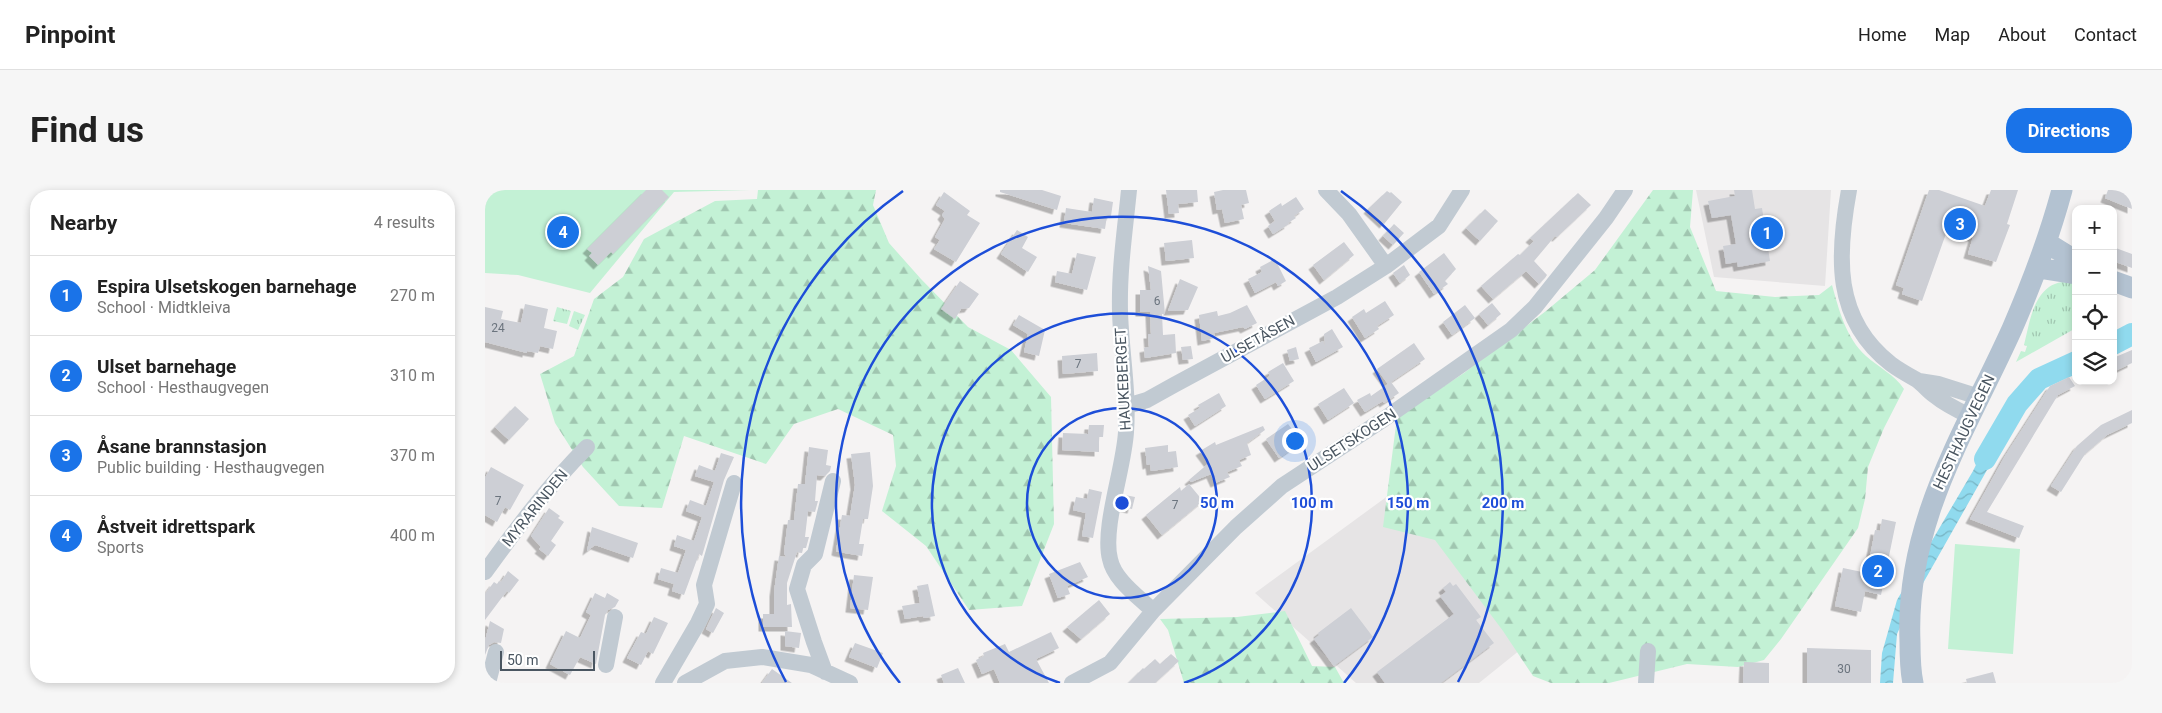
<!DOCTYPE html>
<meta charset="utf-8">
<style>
:root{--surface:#fff;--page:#f6f6f6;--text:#222;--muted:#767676;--line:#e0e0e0;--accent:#1a73e8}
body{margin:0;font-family:Roboto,sans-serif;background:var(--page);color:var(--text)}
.controls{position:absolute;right:15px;top:15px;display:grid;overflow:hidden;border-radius:10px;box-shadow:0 2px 8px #0003}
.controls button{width:45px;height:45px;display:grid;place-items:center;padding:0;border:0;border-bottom:1px solid var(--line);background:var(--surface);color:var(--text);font:25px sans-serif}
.scale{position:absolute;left:15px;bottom:12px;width:95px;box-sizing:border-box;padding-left:5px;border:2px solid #4a5661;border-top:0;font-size:14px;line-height:18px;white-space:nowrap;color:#4a5661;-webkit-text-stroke:4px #fff;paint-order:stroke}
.you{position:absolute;left:809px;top:250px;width:18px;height:18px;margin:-12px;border:4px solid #fff;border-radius:50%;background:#1a73e8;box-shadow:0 0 0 8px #1a73e833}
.badge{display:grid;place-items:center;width:32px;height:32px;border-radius:50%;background:var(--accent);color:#fff;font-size:16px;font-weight:700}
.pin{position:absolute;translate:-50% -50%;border:2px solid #fff;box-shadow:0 1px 5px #0006}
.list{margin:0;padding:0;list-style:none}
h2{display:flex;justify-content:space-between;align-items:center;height:65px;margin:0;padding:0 20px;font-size:21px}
h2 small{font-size:16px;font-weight:400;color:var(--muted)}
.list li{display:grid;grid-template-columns:32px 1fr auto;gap:15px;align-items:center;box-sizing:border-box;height:80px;padding:0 20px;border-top:1px solid var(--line)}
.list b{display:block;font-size:19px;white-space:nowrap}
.list p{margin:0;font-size:16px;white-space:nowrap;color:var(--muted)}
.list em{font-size:16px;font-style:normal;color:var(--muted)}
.icon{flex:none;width:28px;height:28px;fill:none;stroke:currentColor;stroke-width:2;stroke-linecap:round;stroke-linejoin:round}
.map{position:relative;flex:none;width:1647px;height:493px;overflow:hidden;border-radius:20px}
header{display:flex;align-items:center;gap:30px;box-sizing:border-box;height:70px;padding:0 25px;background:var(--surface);border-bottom:1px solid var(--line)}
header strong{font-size:24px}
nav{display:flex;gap:28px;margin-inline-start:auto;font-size:18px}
.intro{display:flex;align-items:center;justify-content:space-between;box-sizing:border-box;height:120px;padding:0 30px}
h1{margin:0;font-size:35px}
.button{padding:12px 22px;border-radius:20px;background:var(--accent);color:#fff;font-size:18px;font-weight:700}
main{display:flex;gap:30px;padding:0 30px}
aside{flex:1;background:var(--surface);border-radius:20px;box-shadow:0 2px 8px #0003}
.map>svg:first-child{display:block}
.education{fill:#e6e4e5}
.grass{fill:url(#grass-tufts)}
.forest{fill:url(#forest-firs)}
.pitch{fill:#c3f1d5}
.water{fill:url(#water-waves)}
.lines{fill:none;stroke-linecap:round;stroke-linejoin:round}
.river{stroke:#90daee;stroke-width:22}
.building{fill:#cdcfd5;filter:url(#shadow)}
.minor{stroke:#c1cad2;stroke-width:16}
.major{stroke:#b3c2d1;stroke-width:21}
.ring{fill:none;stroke:#1d4ed8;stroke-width:2.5}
.labels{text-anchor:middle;stroke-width:4.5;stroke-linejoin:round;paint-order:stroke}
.number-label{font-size:12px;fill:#6b747e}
.street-label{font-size:15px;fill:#4a5661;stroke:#fff}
.centre{fill:#1d4ed8;stroke:#fff;stroke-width:2.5}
.ring-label{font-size:15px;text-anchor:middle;font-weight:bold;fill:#1d4ed8;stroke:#fff;stroke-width:4.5;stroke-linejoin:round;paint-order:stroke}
</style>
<header>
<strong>Pinpoint</strong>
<nav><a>Home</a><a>Map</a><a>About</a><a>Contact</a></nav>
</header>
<div class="intro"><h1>Find us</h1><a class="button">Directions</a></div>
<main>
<aside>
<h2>Nearby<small>4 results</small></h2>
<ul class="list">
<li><span class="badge">1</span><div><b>Espira Ulsetskogen barnehage</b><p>School · Midtkleiva</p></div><em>270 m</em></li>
<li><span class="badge">2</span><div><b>Ulset barnehage</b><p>School · Hesthaugvegen</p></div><em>310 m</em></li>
<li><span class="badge">3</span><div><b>Åsane brannstasjon</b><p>Public building · Hesthaugvegen</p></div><em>370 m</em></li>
<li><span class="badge">4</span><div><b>Åstveit idrettspark</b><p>Sports</p></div><em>400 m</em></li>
</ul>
</aside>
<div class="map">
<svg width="1647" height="493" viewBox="0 0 1647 493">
<defs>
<pattern id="grass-tufts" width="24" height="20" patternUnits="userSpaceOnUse" patternTransform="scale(1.25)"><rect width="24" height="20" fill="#c3f1d5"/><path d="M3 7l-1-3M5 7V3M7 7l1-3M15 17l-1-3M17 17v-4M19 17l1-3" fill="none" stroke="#a0c6b0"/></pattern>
<pattern id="forest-firs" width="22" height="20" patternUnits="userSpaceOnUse" patternTransform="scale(1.25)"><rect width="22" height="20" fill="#c3f1d5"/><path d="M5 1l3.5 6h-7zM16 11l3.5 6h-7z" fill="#a0c6b0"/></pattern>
<pattern id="water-waves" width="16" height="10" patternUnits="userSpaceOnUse" patternTransform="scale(1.25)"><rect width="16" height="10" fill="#90daee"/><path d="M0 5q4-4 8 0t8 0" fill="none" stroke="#78b4c4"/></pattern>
<filter id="shadow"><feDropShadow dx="-4.5" dy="4.5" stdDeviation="0" flood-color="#0004"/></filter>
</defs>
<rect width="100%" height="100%" fill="#f5f3f3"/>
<!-- education -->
<path class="education" d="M1211 0H1346L1340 96 1229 87Z
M915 297 1035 460 994 493H871L770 403Z"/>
<!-- grass -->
<path class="grass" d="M1591 89V138L1531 172 1536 161 1540 162 1542 156 1539 155C1544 136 1547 109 1564 97 1571 92 1582 91 1591 89Z
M72 117 86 121 82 134 68 131Z
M89 121 100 125 93 140 84 136Z"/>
<!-- forest -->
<path class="forest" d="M273 0H391L388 15 404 53 436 89 483 137 526 160 566 207 569 334 537 416 484 420 441 356 397 321 411 276 408 245 353 219 309 234 281 274 199 246 177 318 134 316 98 277 70 233 55 184 89 166 109 109 138 87 159 49 230 11 272 9Z
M1168 0H1208L1205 37 1231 101 1290 107 1334 105 1347 95C1354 120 1361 148 1381 166 1393 177 1410 185 1419 199L1399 238 1383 277 1380 309 1373 338 1296 449 1279 470 1253 477 1202 474 1124 493H1066L1048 486 1018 441 950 350 898 337 912 227 979 183 1061 121 1110 80Z
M800 421 827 476 850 477 859 493H699L683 440 675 429 752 427Z"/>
<!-- pitch -->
<path class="pitch" d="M0 0H265L189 2 105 103 33 85 0 83Z
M1470 354 1535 359 1528 464 1463 459Z"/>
<!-- water -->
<path class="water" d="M1510 236 1519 250 1424 418 1412 444 1408 493H1395L1397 463 1412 410 1488 281Z"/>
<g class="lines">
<!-- river -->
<path class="river" d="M1628 154 1647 144
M1500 269 1532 214 1554 189 1591 172"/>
</g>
<!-- building -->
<path class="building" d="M161 0H177L184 7 128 64 126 62 113 75 104 66 107 63 102 59Z
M515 0H557L576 6 572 20 515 2Z
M681 0H712L713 12 693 14 694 23 684 24Z
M738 0H761L764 13 756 15 759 29 740 33 737 19 732 20 729 2Z
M1249 0H1267L1270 19 1277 18 1285 71 1253 77 1252 72 1241 74 1238 56 1251 54 1246 25 1227 28 1223 11 1250 6Z
M1444 0H1454L1500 16 1506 0H1533L1522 34 1525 35 1511 72 1483 64 1488 47 1463 38 1437 111 1417 104 1419 98 1411 95Z
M1623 0H1634L1647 5V19L1620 8Z
M902 1 905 3 906 2 917 12 899 34 883 19Z
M459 2 485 21 482 25 495 33 471 72 449 59 455 50 450 47 460 29 457 25 460 21 451 15Z
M1093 3 1106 15 1072 47 1070 46 1049 71 1062 85 1060 88 1054 94 1041 81 1008 109 996 96 1033 64 1035 65 1049 51 1045 48Z
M811 7 819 19 809 26 811 28 803 33 804 34 788 44 783 36 790 31 784 21 796 13 797 16Z
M609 8 628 12 626 26H622L620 39 579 33 581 18 607 22Z
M1000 19 1013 31 995 51 981 38Z
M909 34 919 43 908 55 898 46Z
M532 40 543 47 537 58 552 67 543 82 516 64Z
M707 50 709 68 681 71 679 53Z
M859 52 869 65 839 90 828 75Z
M1628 57 1647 64V78L1628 71Z
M592 63 611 67 602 100 570 92 572 81 587 84Z
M959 63 971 79 960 91 963 94 949 104 934 82Z
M790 69 801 91 793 96 791 92 770 103 763 89 777 82 775 77Z
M919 75 925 85 915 93 908 83Z
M663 76 676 81 680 124H677L678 145 690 144 691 163 660 168 659 158 664 157 663 144H666L665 122H655V100H666Z
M695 89 713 97 703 120 683 121Z
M475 91 494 104 484 118 476 119 470 129 456 119Z
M900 111 909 125 892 136 894 139 880 148 867 127 879 119 881 123Z
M1007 113 1016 124 1003 135 994 124Z
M40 114 63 119 59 138 72 141 68 159 55 156 53 163 42 161V163L0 152V117L18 121 16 129 36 133Z
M762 115 772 133 760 139 758 137 729 143 730 148 717 151 714 125 732 121 733 126 745 123Z
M980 115 990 128 967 145 958 132Z
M534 125 560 140 554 166 539 162 543 144 528 135Z
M847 139 858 157 831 172 824 158 838 151 840 156 839 144Z
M929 153 940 169 903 194 892 179Z
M706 156 708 169 698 170 696 157Z
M811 157 814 169 805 171 802 160Z
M1647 160V173L1628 182V168Z
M612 163 613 181 578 184 577 166Z
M798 173 809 191 780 209 771 195 785 186 783 182Z
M1584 187 1590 196 1573 205 1502 322 1539 336 1534 348 1485 329 1520 266 1565 196Z
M906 192 914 203 899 213 898 211 880 222 872 210 885 203 886 206Z
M859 198 869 213 843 230 833 214Z
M734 203 741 216 710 236 703 225 715 218 713 215Z
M30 216 44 229 24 250 10 237Z
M1647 220V233L1622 245 1600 264 1576 302 1566 296 1592 256 1616 235Z
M803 234 817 252 794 268 781 249Z
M604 235H619L618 247H614V262L577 260 578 243 603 244Z
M778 236 780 240 762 253 766 265 754 270 757 276 742 282 745 287 730 293 726 284 706 292 704 290 724 273 715 261 730 252 731 255Z
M683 255V262L691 261 693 277 666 281 665 274 662 275 660 258Z
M324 257 343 260 341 275 346 276 345 281 340 286 332 285 330 311H333L330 322 323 321 320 347H324L321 358H318L317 363 312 362 302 393V415L306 414 307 437H278V424H289V402L294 366 301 367 299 363 303 330H309L313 294H320Z
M385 262 388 296 383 329H378L374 354H379L377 366 354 362 351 361 357 325 365 326 370 295 366 264Z
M236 263 249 267 239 290 217 366 214 364 199 405 187 401 189 394 173 389 176 378 193 383 201 360 189 356 192 345 209 351 217 327 201 321 205 310 221 316 229 292 210 286 214 275 230 281Z
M6 277 39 295 25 320 20 317 12 332 0 325V288Z
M704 294 718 311 677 345 661 325 695 297 696 301Z
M604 299 617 302 608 348 597 346 601 323 588 320 591 307 602 309Z
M640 305 650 307 647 319 638 317Z
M64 318 75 326 73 328 79 332 66 351 71 355 63 366 54 359 56 357 46 346Z
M1397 329 1411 332 1396 405 1380 401 1376 422 1350 416 1358 378 1382 383 1390 340 1395 341Z
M107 337 153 353 148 368 110 355 102 361Z
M595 372 603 387 582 396 585 404 573 408 564 384Z
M23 381 34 390 24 403 22 401 15 410 0 430V404L9 392 12 394 14 391 16 392Z
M369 385 388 387 383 420 365 418Z
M965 392 968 396 971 394 996 427 991 430 1009 453 956 493H900L892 482 969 424 955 406 961 402 958 398Z
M443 394 450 426 439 428 438 426 420 429 417 416 435 413 432 396Z
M110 403 120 408 122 403 134 410 130 417 123 420 120 425 111 474 95 467 85 485 65 474 81 441 95 448 106 425 101 422Z
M614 410 625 424 596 449 582 437Z
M231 418 239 423 228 443 221 439Z
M866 418 888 447 849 476 829 449 834 445 833 443Z
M169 427 183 433 168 464 163 461 156 475 142 468 156 442 161 444Z
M5 431 19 439 16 453 9 452 4 455 0 465V451Z
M300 441 316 443 314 458 300 456Z
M566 442 574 458 551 469 564 493H515L509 479 497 484 491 470 499 466 498 463 520 454 524 462Z
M370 453 398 463 392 478 364 467Z
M1322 458 1386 460V493H1322Z
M686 464 694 471 670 493H643L658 478 659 479 670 469 675 474Z
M1259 472 1284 473V493H1258Z
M473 478 480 493H459L456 485Z
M287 479 307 493H277Z
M1508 482 1511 493H1482L1481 489Z"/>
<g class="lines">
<!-- minor -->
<path class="minor" d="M644 0C640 40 634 80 635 121 636 161 644 201 641 242 639 278 617 338 625 369 629 390 654 407 668 421
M841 0 864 24 901 76
M1364 0C1352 65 1348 129 1406 174 1414 180 1423 185 1432 190 1438 194 1443 201 1449 205 1460 214 1472 220 1485 226
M1434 191 1453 194 1494 207
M642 216 662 210 689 195 852 107 901 76 954 36 977 0
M0 382C32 338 64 295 102 257
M121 475 130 427
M340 482 329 452 312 399 319 375 330 364 348 291
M3 493 11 462
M178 493 213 433 222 414 219 395 249 293
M200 493 240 471 277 467 326 475 365 493
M587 493 625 473 668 421 751 337 797 296 899 229 1026 140 1050 117 1121 28 1140 0
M1161 493 1163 461"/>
<!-- major -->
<path class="major" d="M1562 53 1591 71
M1553 78 1591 84
M1628 91 1647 98
M1428 493C1425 479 1425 465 1425 452 1420 332 1480 243 1527 139 1547 93 1564 48 1577 0"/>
</g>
<!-- distance rings -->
<g class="ring">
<circle cx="637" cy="313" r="95"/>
<path d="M575 493A190 190 0 1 1 699 493"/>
<path d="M415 493A286 286 0 1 1 859 493"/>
<path d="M301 492A381 381 0 0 1 418 1M856 1A381 381 0 0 1 973 492"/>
</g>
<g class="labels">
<!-- number labels -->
<g class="number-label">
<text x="672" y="115">6</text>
<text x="13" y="142">24</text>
<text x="593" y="178">7</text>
<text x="13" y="315">7</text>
<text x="690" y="319">7</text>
<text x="1359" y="483">30</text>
</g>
<!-- street labels -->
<g class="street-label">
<text transform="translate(773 149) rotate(-29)" y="5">ULSETÅSEN</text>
<text transform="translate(638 189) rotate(-93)" y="5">HAUKEBERGET</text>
<text transform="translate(1479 242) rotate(-65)" y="5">HESTHAUGVEGEN</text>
<text transform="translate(867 250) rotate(-33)" y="5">ULSETSKOGEN</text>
<text transform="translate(50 318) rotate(-51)" y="5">MYRARINDEN</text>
</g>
</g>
<circle cx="637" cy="313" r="8" class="centre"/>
<g class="ring-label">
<text x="732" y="318">50 m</text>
<text x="827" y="318">100 m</text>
<text x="923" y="318">150 m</text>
<text x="1018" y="318">200 m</text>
</g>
</svg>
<div class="controls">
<button>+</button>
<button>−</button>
<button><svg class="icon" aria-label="locate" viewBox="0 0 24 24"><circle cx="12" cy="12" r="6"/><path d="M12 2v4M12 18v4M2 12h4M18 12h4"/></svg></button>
<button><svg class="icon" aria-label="layers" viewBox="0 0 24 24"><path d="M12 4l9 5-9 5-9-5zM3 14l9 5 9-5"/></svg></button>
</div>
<div class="scale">50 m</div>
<div class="you"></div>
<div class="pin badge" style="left:1282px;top:43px">1</div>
<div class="pin badge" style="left:1393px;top:381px">2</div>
<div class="pin badge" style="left:1475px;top:34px">3</div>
<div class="pin badge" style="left:78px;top:42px">4</div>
</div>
</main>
